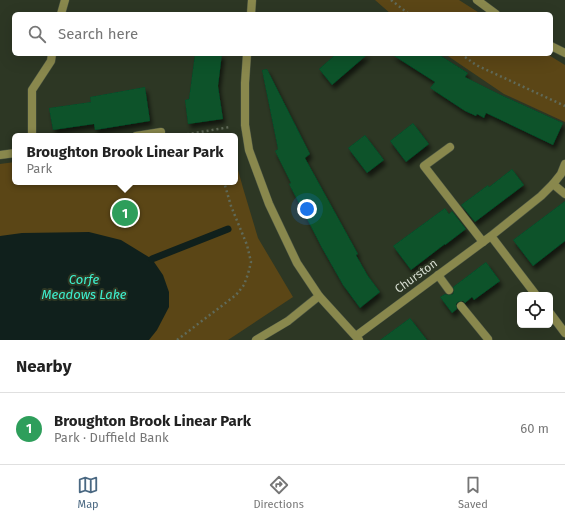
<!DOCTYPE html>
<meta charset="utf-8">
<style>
:root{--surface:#fff;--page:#f2f2f2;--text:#222;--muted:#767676;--line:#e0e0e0;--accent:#4a6882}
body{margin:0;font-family:"Fira Sans",sans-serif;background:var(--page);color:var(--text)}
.controls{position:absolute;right:12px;bottom:12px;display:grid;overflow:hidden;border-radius:6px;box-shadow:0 4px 16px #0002}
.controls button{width:36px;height:36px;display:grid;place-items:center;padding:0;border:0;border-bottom:1px solid var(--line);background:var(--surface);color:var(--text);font:20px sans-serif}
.you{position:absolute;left:307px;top:209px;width:14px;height:14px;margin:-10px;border:3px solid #fff;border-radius:50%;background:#1a73e8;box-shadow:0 0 0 6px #1a73e833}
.badge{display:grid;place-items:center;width:26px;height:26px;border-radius:50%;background:var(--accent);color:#fff;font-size:13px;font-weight:700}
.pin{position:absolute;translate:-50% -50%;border:2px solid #fff;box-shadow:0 1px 4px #0006}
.popup{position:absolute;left:12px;top:133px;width:226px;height:52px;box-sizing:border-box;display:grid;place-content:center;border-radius:6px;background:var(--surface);filter:drop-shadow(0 1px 3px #0005);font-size:13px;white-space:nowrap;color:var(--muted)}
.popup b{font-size:15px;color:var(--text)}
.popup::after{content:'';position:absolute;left:50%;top:100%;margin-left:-8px;border:8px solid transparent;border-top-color:var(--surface)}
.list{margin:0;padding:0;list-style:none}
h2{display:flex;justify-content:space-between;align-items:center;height:52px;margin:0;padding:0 16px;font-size:17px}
h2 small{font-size:13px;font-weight:400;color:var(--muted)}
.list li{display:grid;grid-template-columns:26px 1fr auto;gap:12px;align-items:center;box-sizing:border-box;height:72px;padding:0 16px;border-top:1px solid var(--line)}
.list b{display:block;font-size:15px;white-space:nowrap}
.list p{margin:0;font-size:13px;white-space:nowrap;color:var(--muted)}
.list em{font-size:13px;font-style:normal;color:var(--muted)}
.icon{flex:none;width:22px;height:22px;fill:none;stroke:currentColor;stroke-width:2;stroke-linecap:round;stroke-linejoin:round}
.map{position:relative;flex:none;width:565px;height:340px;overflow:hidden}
.search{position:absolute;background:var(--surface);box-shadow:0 4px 16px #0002;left:12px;right:12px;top:12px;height:44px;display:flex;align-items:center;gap:10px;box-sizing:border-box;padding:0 14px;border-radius:6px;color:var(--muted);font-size:15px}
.sheet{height:124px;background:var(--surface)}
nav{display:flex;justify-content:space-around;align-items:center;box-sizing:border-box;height:56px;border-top:1px solid var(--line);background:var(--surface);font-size:11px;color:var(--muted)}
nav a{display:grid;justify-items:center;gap:2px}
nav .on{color:var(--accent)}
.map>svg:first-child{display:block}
.green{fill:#5b4616}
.water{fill:#10201c}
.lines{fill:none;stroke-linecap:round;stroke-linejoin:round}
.stream{stroke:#10201c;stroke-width:7}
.building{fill:#07532b;filter:url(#shadow)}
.service-casing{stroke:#4b5543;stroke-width:9}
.minor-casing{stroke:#4b5543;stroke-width:9}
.path{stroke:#606a59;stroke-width:2.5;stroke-dasharray:2 3;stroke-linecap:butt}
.service{stroke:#89884d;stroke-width:8}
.minor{stroke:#89884d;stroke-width:8}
.labels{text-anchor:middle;stroke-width:4;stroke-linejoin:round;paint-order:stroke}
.street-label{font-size:12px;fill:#d5dcd0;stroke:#2d3724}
.water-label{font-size:13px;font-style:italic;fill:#3ef3d1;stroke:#2d3724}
</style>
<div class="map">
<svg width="565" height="340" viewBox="0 0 565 340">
<defs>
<filter id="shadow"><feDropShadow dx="2.5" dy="4.5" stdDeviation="2" flood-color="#0009"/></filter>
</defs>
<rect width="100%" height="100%" fill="#2d3724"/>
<!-- green -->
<path class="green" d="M375 0H459L481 14H391Z
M445 54H547L565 65V122L504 94Z
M235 159 243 188 258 238 293 297 228 340H0V164L15 162V182H235Z"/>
<!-- water -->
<path class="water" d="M89 232 121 240 152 259 163 275 169 292V307L157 330 149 340H0V236L22 233Z"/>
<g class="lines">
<!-- stream -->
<path class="stream" d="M152 259 228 229"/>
</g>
<!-- building -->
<path class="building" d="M195 54H222L218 86 223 119 188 124 185 100 189 99Z
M336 54H368L332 85 319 69Z
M391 54H438L468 73 465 77 499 94 563 123 553 145 486 113 484 118 477 114 476 116 465 111 430 88 435 82Z
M267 69 310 154 305 158 358 254 356 255 368 276 380 292 360 308 343 285 322 248 289 184 291 183 275 151 278 149 262 70Z
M145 87 150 121 95 130 94 124 53 130 49 108 91 102 90 97Z
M413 123 429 144 406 162 390 141Z
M365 135 384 160 367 173 348 148Z
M512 169 524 185 475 222 461 205 488 185 489 187Z
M565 201V241L533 266 513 240Z
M445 208 449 214 452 211 466 229 445 245V244L411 270 393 246Z
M486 262 500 281 474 300 472 297 465 303 463 301 458 302 456 304 457 309 452 313 440 297 445 294 449 295 453 294 454 290 453 287Z
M410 318 427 340H380Z"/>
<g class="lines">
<defs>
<path id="service" d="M450 147 424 166 483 242
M553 184 565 194
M438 275 449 290
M461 306 488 339
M256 340 288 321 319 296"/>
<path id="minor" d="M477 0 496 14
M61 14 65 0
M251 14 252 0
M551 46 565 53
M247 54 245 83V125L249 150 269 204 297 263 319 296 359 340
M32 136V90L51 61 52 54
M136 136 161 132
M0 155 15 153
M491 236 536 295
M550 313 565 333
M356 336 491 236 541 196 553 184 561 174 565 164"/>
</defs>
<!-- service casing -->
<use href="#service" class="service-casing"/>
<!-- minor casing -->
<use href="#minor" class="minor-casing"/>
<!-- path -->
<path class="path" d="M391 0 409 14
M461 54 476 65 565 106
M177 136 230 127
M177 340 236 295 244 285 248 274 251 262 247 245 231 206 224 182"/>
<!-- service -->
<use href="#service" class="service"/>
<!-- minor -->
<use href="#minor" class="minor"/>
</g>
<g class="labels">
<!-- street labels -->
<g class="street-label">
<text transform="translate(416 276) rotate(-36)" y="4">Churston</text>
</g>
<!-- water labels -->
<g class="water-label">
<text x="84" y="284">Corfe<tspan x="84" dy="15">Meadows Lake</tspan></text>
</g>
</g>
</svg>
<div class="controls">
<button><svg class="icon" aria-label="locate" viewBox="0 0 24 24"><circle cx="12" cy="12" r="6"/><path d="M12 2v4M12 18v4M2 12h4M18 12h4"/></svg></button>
</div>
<div class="you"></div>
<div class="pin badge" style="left:125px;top:213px;background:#2e9e5b">1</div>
<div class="popup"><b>Broughton Brook Linear Park</b>Park</div>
<div class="search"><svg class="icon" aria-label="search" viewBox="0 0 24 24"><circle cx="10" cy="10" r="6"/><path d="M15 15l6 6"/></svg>Search here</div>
</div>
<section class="sheet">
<h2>Nearby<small></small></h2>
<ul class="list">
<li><span class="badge" style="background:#2e9e5b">1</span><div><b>Broughton Brook Linear Park</b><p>Park · Duffield Bank</p></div><em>60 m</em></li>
</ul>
</section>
<nav>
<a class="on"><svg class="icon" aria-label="map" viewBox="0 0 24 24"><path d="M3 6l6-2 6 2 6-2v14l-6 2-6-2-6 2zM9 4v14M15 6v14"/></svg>Map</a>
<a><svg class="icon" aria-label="directions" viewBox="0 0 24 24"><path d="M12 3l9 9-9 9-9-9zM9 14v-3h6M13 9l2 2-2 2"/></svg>Directions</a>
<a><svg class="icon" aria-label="saved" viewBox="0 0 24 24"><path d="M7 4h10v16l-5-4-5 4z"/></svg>Saved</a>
</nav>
